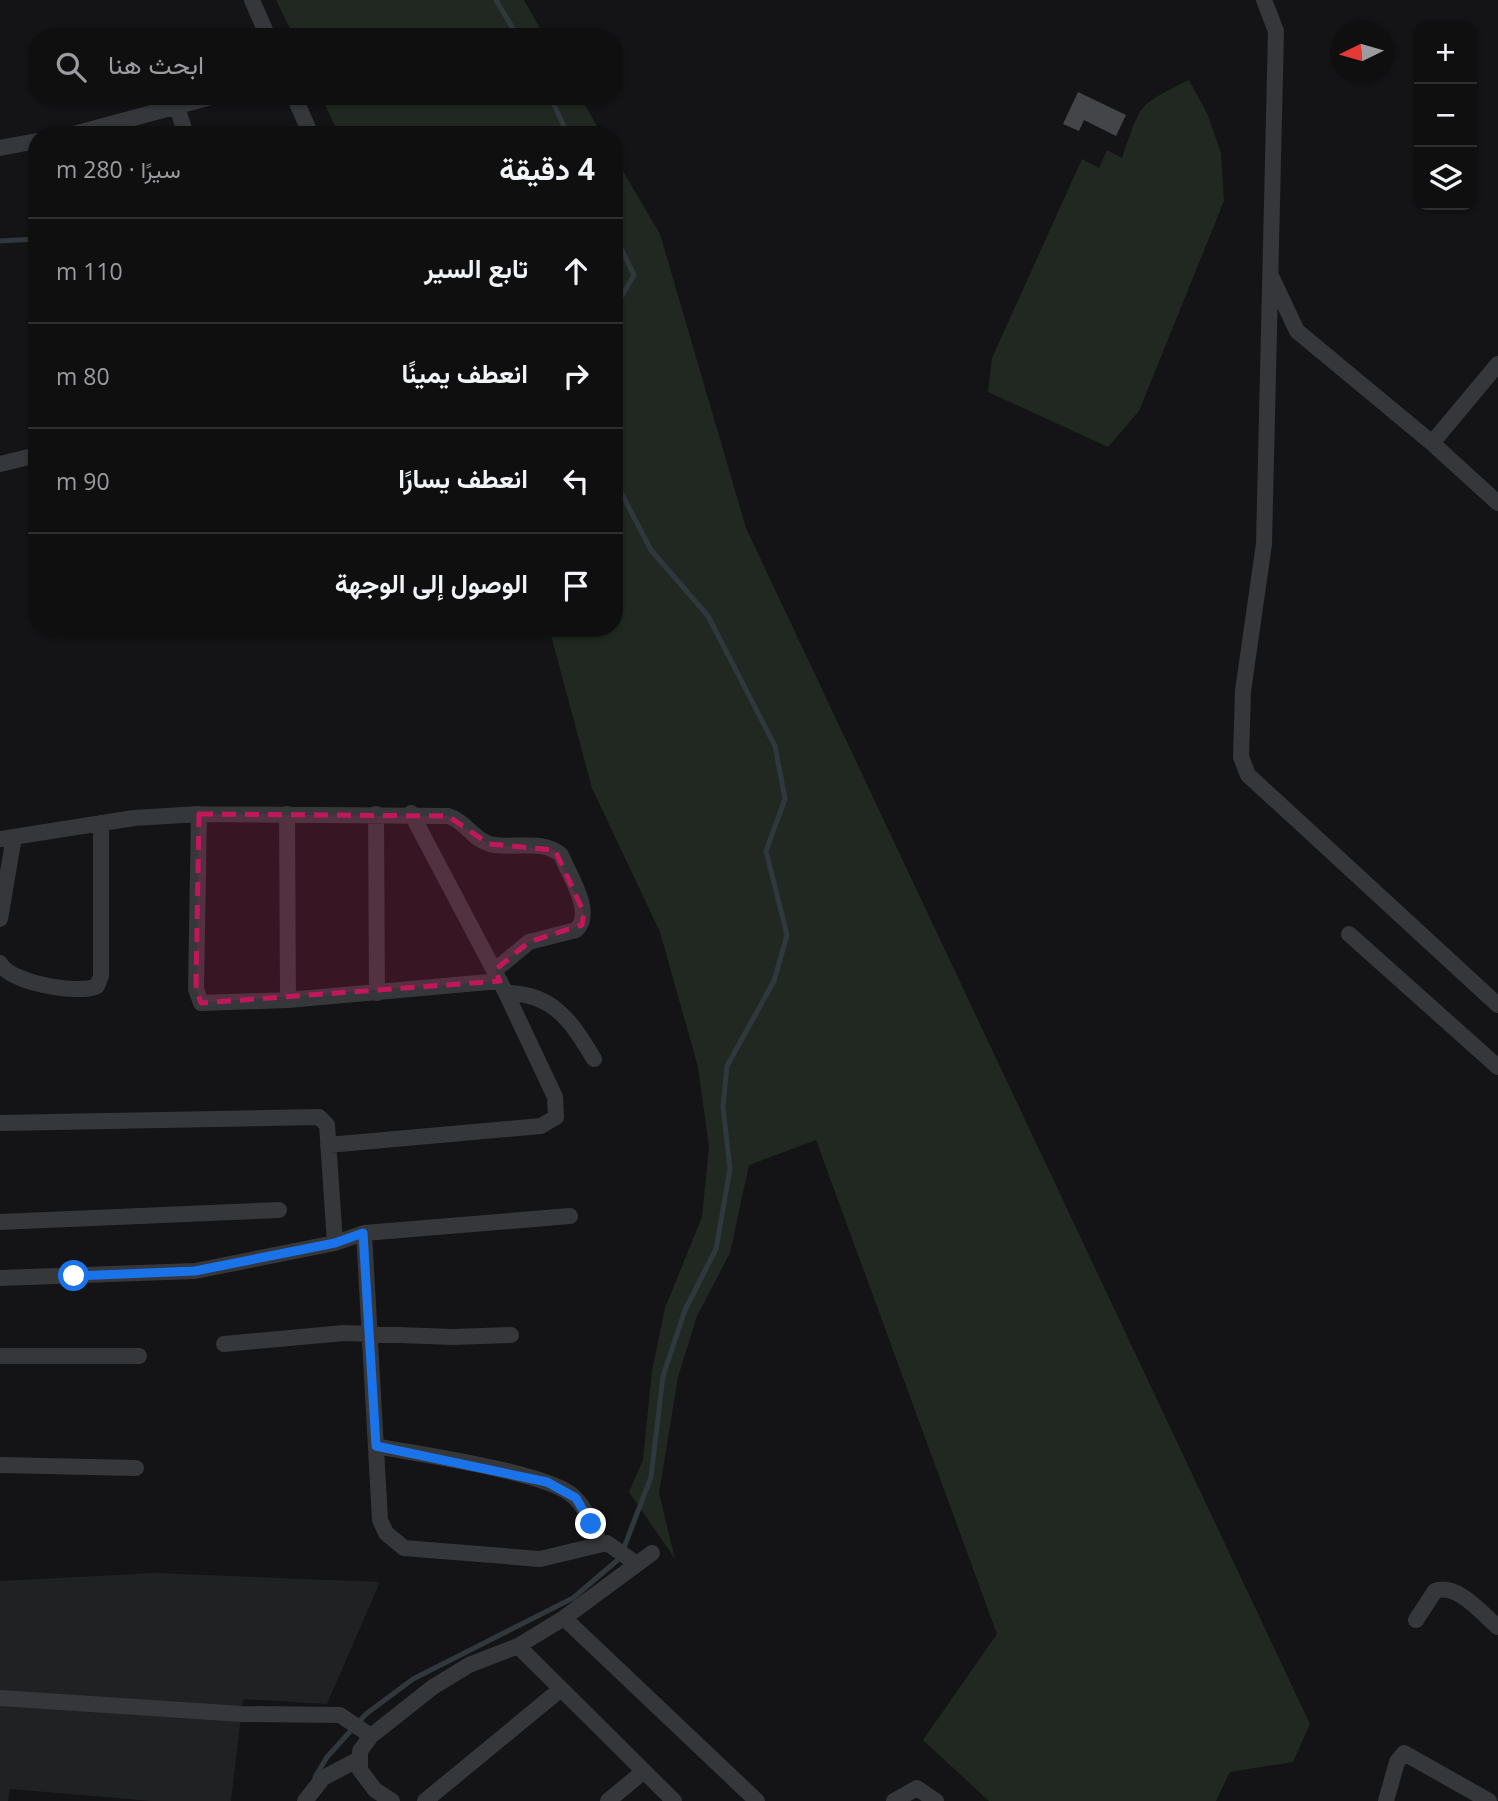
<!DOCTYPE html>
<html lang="ar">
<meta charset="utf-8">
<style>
:root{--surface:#0f0f10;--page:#181819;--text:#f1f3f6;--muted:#9b9c9f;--line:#2f2f30}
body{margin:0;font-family:"Open Sans",Vazirmatn,sans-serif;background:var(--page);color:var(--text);direction:rtl}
.controls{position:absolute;right:21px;top:21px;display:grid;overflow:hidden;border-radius:14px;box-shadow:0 2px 5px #0004}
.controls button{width:63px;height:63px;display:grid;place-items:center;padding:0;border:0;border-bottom:2px solid var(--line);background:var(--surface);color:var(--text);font:35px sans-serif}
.compass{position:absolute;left:1330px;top:21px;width:63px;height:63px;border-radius:50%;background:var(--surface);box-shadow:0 2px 5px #0004;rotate:265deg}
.stop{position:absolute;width:21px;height:21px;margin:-16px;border:5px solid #1a73e8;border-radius:50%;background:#fff}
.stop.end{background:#1a73e8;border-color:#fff;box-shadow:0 2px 7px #0008}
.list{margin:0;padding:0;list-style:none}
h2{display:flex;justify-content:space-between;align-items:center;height:91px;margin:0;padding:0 28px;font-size:30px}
h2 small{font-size:23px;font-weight:400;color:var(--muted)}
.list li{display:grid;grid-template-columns:46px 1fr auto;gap:21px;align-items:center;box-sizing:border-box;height:105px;padding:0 28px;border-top:2px solid var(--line)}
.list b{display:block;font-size:26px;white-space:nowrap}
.list em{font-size:23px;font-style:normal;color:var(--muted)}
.icon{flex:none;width:38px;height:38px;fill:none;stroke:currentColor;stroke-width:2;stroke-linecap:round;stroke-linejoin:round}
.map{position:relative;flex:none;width:1498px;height:1801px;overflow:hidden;direction:ltr}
.search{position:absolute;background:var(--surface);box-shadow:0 2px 5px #0004;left:28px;top:28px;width:595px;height:77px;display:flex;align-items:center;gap:18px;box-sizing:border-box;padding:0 24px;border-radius:28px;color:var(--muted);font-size:26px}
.panel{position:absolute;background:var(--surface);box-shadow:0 2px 5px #0004;left:28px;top:126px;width:595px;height:511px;border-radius:28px;direction:rtl}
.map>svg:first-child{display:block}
.built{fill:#202123}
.green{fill:#212821}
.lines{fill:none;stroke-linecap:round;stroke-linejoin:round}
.stream{stroke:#2f383d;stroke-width:5}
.building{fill:#434548}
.minor{stroke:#36373a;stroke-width:16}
.route{stroke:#1a73e8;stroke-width:9}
.marked{fill:#c2185b;fill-opacity:0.2;stroke:#c2185b;stroke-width:5;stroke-dasharray:14 9;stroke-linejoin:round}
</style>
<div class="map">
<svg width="1498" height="1801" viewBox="0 0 1498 1801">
<rect width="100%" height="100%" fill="#141416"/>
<!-- built -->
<path class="built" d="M155 1573 380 1582 327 1704 243 1699 231 1801H151L10 1789 8 1801H0V1581Z"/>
<!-- green -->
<path class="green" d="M276 0H524L545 37H294Z
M1189 80 1207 113 1221 153 1224 201 1139 411 1108 447 988 392 992 358 1082 159 1099 168 1107 150 1122 158C1141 104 1136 106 1189 80Z
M321 96H580L602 135H339Z
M614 156 660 234 746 528 1310 1724 1293 1762 1230 1772 1216 1801H989L923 1740 997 1634 816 1140 749 1165 730 1253 697 1316 678 1377 659 1493 675 1559 629 1492 643 1460 652 1371 665 1308 702 1217 709 1147 698 1067 660 932 592 788 549 628H614Z"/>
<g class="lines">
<!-- stream -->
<path class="stream" d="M496 0 518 37
M550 96 568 135
M614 234 634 275 614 309
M0 241 37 239
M315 1777 327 1757 366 1714 413 1679 573 1598 620 1558 651 1477 663 1376 685 1310 716 1249 730 1169 723 1107 727 1066 774 981 787 935 766 851 785 799 775 746 708 616 651 550 614 479"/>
</g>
<!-- building -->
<path class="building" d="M1078 92 1126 115 1116 136 1084 120 1079 131 1063 124Z"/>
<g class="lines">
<!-- minor -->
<path class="minor" d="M252 0 268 37
M1264 0 1276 31 1264 544 1243 691 1241 757 1248 775 1498 1005
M294 96 311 135
M177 107 186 135
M70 135 215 96
M0 148 37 141
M1272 278 1297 331 1432 443 1498 503
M1432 443 1498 364
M0 464 37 455
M199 814 196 989 201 1003 288 1000 500 981
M287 814 288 1000
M376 814 377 993
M0 839 134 818 199 814 448 816C466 821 473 840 490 844 513 850 542 838 561 855 569 875 595 913 576 930L529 942 495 970
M0 919 14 837
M1349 934 1498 1067
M0 963C10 983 79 995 97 986L101 976V823
M506 993C553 993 572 1022 594 1059
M0 1123 319 1117 327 1125 335 1243
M328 1145 541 1126 556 1117 555 1097 506 993 411 813
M0 1222 279 1210
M364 1233 380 1520 386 1533 404 1548 540 1559 607 1543 637 1564
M0 1278 195 1271 335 1243 364 1233 570 1216
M224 1344 344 1333 454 1337 511 1335
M0 1356H139
M376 1446C416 1454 547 1472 573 1496 586 1507 592 1527 600 1542
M0 1465 136 1468
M564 1618 757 1801
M1416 1620 1435 1591C1457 1582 1482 1614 1498 1627
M518 1646 674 1801
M0 1698 242 1714 340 1715 371 1736
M305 1801 323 1778 359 1759
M392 1801 375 1790 360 1770V1751L371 1736 433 1687 469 1665 518 1646 564 1618 652 1553
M425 1801 561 1689
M608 1801 644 1771
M894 1801 917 1788 936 1801
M1386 1801 1397 1762 1404 1753 1489 1801"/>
</g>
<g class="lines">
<!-- route -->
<path class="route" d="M74 1276 195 1271 335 1243 363 1233 376 1446 547 1482 576 1498 591 1524"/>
</g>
<!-- marked area -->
<path class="marked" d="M199 814 448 816 489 844 555 850 584 913 582 925 529 942 495 970 500 981 201 1003 196 989Z"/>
</svg>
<div class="controls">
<button>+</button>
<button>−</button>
<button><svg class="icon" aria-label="layers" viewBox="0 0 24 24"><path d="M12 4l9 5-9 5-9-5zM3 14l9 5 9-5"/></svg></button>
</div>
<svg class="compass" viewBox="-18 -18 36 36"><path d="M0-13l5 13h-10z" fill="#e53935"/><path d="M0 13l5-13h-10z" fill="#9b9c9f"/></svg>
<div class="stop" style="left:74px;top:1276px"></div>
<div class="stop end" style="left:591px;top:1524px"></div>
<div class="search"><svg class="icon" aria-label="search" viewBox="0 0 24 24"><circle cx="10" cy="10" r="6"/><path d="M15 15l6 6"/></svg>ابحث هنا</div>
<section class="panel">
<h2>4 دقيقة<small>سيرًا · 280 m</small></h2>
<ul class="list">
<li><svg class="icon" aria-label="ahead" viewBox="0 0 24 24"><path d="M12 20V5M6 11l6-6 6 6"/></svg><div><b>تابع السير</b></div><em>110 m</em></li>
<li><svg class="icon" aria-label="right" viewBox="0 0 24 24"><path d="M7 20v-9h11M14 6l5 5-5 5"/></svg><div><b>انعطف يمينًا</b></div><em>80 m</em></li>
<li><svg class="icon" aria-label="left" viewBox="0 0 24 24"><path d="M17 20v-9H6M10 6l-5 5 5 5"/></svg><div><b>انعطف يسارًا</b></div><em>90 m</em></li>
<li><svg class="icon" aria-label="arrive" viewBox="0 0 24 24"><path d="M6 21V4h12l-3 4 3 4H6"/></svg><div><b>الوصول إلى الوجهة</b></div></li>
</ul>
</section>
</div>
